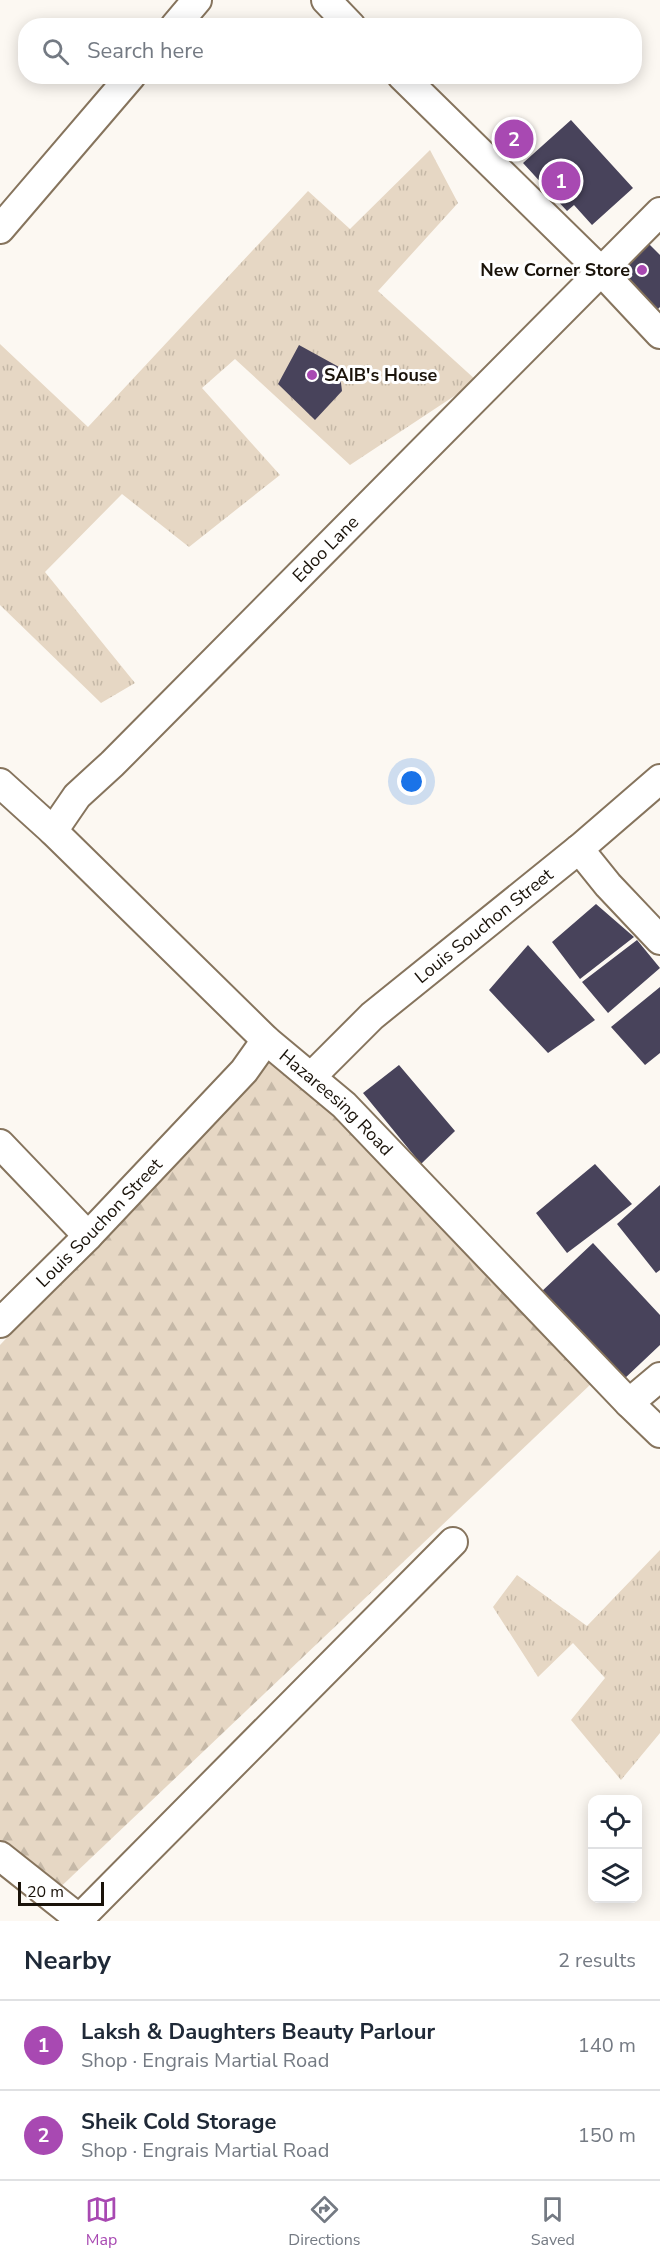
<!DOCTYPE html>
<meta charset="utf-8">
<style>
:root{--surface:#fff;--page:#f2f2f3;--text:#1f2937;--muted:#747a83;--line:#e0e1e3;--accent:#a849b2}
body{margin:0;font-family:"Nunito Sans",sans-serif;background:var(--page);color:var(--text)}
.controls{position:absolute;right:18px;bottom:18px;display:grid;overflow:hidden;border-radius:12px;box-shadow:0 3px 15px #0003}
.controls button{width:54px;height:54px;display:grid;place-items:center;padding:0;border:0;border-bottom:2px solid var(--line);background:var(--surface);color:var(--text);font:30px sans-serif}
.scale{position:absolute;left:18px;bottom:15px;width:86px;box-sizing:border-box;padding-left:6px;border:3px solid #1a130a;border-top:0;font-size:16px;line-height:21px;white-space:nowrap;color:#1a130a;-webkit-text-stroke:4px #fff;paint-order:stroke}
.you{position:absolute;left:412px;top:782px;width:21px;height:21px;margin:-15px;border:4px solid #fff;border-radius:50%;background:#1a73e8;box-shadow:0 0 0 9px #1a73e833}
.badge{display:grid;place-items:center;width:39px;height:39px;border-radius:50%;background:var(--accent);color:#fff;font-size:20px;font-weight:700}
.pin{position:absolute;translate:-50% -50%;border:3px solid #fff;box-shadow:0 2px 6px #0006}
.list{margin:0;padding:0;list-style:none}
h2{display:flex;justify-content:space-between;align-items:center;height:78px;margin:0;padding:0 24px;font-size:26px}
h2 small{font-size:20px;font-weight:400;color:var(--muted)}
.list li{display:grid;grid-template-columns:39px 1fr auto;gap:18px;align-items:center;box-sizing:border-box;height:90px;padding:0 24px;border-top:2px solid var(--line)}
.list b{display:block;font-size:22px;white-space:nowrap}
.list p{margin:0;font-size:20px;white-space:nowrap;color:var(--muted)}
.list em{font-size:20px;font-style:normal;color:var(--muted)}
.icon{flex:none;width:33px;height:33px;fill:none;stroke:currentColor;stroke-width:2;stroke-linecap:round;stroke-linejoin:round}
.map{position:relative;flex:none;width:660px;height:1921px;overflow:hidden}
.search{position:absolute;background:var(--surface);box-shadow:0 3px 15px #0003;left:18px;right:18px;top:18px;height:66px;display:flex;align-items:center;gap:15px;box-sizing:border-box;padding:0 21px;border-radius:24px;color:var(--muted);font-size:22px}
.sheet{height:258px;background:var(--surface)}
nav{display:flex;justify-content:space-around;align-items:center;box-sizing:border-box;height:84px;border-top:2px solid var(--line);background:var(--surface);font-size:16px;color:var(--muted)}
nav a{display:grid;justify-items:center;gap:3px}
nav .on{color:var(--accent)}
.map>svg:first-child{display:block}
.grass{fill:url(#grass-tufts)}
.forest{fill:url(#forest-firs)}
.building{fill:#48435b}
.lines{fill:none;stroke-linecap:round;stroke-linejoin:round}
.minor-casing{stroke:#86745d;stroke-width:32}
.minor{stroke:#fff;stroke-width:28}
.poi-dot{fill:#a849b2;stroke:#fff;stroke-width:2}
.labels{text-anchor:middle;stroke-width:6;stroke-linejoin:round;paint-order:stroke}
.poi-label{font-size:18px;font-weight:bold;fill:#1a130a;stroke:#fff;text-anchor:end}
.street-label{font-size:18px;fill:#1a130a;stroke:#fff}
</style>
<div class="map">
<svg width="660" height="1921" viewBox="0 0 660 1921">
<defs>
<pattern id="grass-tufts" width="24" height="20" patternUnits="userSpaceOnUse" patternTransform="scale(1.5)"><rect width="24" height="20" fill="#e6d7c4"/><path d="M3 7l-1-3M5 7V3M7 7l1-3M15 17l-1-3M17 17v-4M19 17l1-3" fill="none" stroke="#c5b8a7"/></pattern>
<pattern id="forest-firs" width="22" height="20" patternUnits="userSpaceOnUse" patternTransform="scale(1.5)"><rect width="22" height="20" fill="#e6d7c4"/><path d="M5 1l3.5 6h-7zM16 11l3.5 6h-7z" fill="#c5b8a7"/></pattern>
</defs>
<rect width="100%" height="100%" fill="#fcf8f2"/>
<!-- grass -->
<path class="grass" d="M430 150 458 203 378 291 477 381 350 465 235 359 202 388 280 475 189 547 122 494 45 572 135 683 101 703 0 605V344L88 427 308 191 350 229Z
M660 1550V1733L621 1780 571 1720 605 1678 573 1643 538 1677 493 1607 517 1575 587 1626Z"/>
<!-- forest -->
<path class="forest" d="M277 1049 592 1383 51 1896 0 1850V1345Z"/>
<!-- building -->
<path class="building" d="M571 120 633 188 592 225 574 205 567 211 523 163Z
M644 239 660 255V307L655 312 625 281 623 260Z
M299 345 339 367 342 391 315 420 278 384Z
M596 904 634 937 580 979 552 942Z
M637 940 660 968 608 1013 582 982Z
M528 945 595 1020 548 1053 489 990Z
M660 987V1053L645 1065 611 1027Z
M399 1065 455 1131 421 1164 363 1093Z
M595 1164 632 1204 567 1253 536 1213Z
M660 1185V1270L656 1273 617 1224Z
M593 1243 660 1315V1345L623 1380 540 1293Z"/>
<g class="lines">
<defs>
<g id="minor">
<path d="M326 0 351 26"/>
<path d="M175 26 197 0"/>
<path d="M402 76 601 271 660 334"/>
<path d="M0 229 131 76"/>
<path id="s1" d="M0 783 53 831 266 1040 344 1105 629 1403 660 1433"/>
<path id="s2" d="M53 831 77 796 112 764 660 212"/>
<path d="M579 849 608 885 660 940"/>
<path id="s3" d="M311 1077 372 1016 579 849 660 779"/>
<path d="M0 1144 88 1236"/>
<path id="s4" d="M0 1323 88 1236 244 1071 266 1040"/>
<path d="M629 1403 660 1377"/>
<path d="M0 1856 82 1921"/>
<path d="M79 1919 453 1542"/>
</g>
</defs>
<!-- minor casing -->
<use href="#minor" class="minor-casing"/>
<!-- minor -->
<use href="#minor" class="minor"/>
</g>
<!-- markers -->
<g class="poi-dot">
<circle cx="642" cy="270" r="6"/>
<circle cx="312" cy="375" r="6"/>
</g>
<g class="labels">
<!-- poi labels -->
<g class="poi-label">
<text x="630" y="276">New Corner Store</text>
<text x="324" y="381" text-anchor="start">SAIB's House</text>
</g>
<!-- street labels -->
<g class="street-label">
<text dy="6" stroke="none"><textPath href="#s2" startOffset="393">Edoo Lane</textPath></text>
<text dy="6" stroke="none"><textPath href="#s3" startOffset="230">Louis Souchon Street</textPath></text>
<text dy="6" stroke="none"><textPath href="#s1" startOffset="464">Hazareesing Road</textPath></text>
<text dy="6" stroke="none"><textPath href="#s4" startOffset="141">Louis Souchon Street</textPath></text>
</g>
</g>
</svg>
<div class="controls">
<button><svg class="icon" aria-label="locate" viewBox="0 0 24 24"><circle cx="12" cy="12" r="6"/><path d="M12 2v4M12 18v4M2 12h4M18 12h4"/></svg></button>
<button><svg class="icon" aria-label="layers" viewBox="0 0 24 24"><path d="M12 4l9 5-9 5-9-5zM3 14l9 5 9-5"/></svg></button>
</div>
<div class="scale">20 m</div>
<div class="you"></div>
<div class="pin badge" style="left:561px;top:181px">1</div>
<div class="pin badge" style="left:514px;top:139px">2</div>
<div class="search"><svg class="icon" aria-label="search" viewBox="0 0 24 24"><circle cx="10" cy="10" r="6"/><path d="M15 15l6 6"/></svg>Search here</div>
</div>
<section class="sheet">
<h2>Nearby<small>2 results</small></h2>
<ul class="list">
<li><span class="badge">1</span><div><b>Laksh &amp; Daughters Beauty Parlour</b><p>Shop · Engrais Martial Road</p></div><em>140 m</em></li>
<li><span class="badge">2</span><div><b>Sheik Cold Storage</b><p>Shop · Engrais Martial Road</p></div><em>150 m</em></li>
</ul>
</section>
<nav>
<a class="on"><svg class="icon" aria-label="map" viewBox="0 0 24 24"><path d="M3 6l6-2 6 2 6-2v14l-6 2-6-2-6 2zM9 4v14M15 6v14"/></svg>Map</a>
<a><svg class="icon" aria-label="directions" viewBox="0 0 24 24"><path d="M12 3l9 9-9 9-9-9zM9 14v-3h6M13 9l2 2-2 2"/></svg>Directions</a>
<a><svg class="icon" aria-label="saved" viewBox="0 0 24 24"><path d="M7 4h10v16l-5-4-5 4z"/></svg>Saved</a>
</nav>
